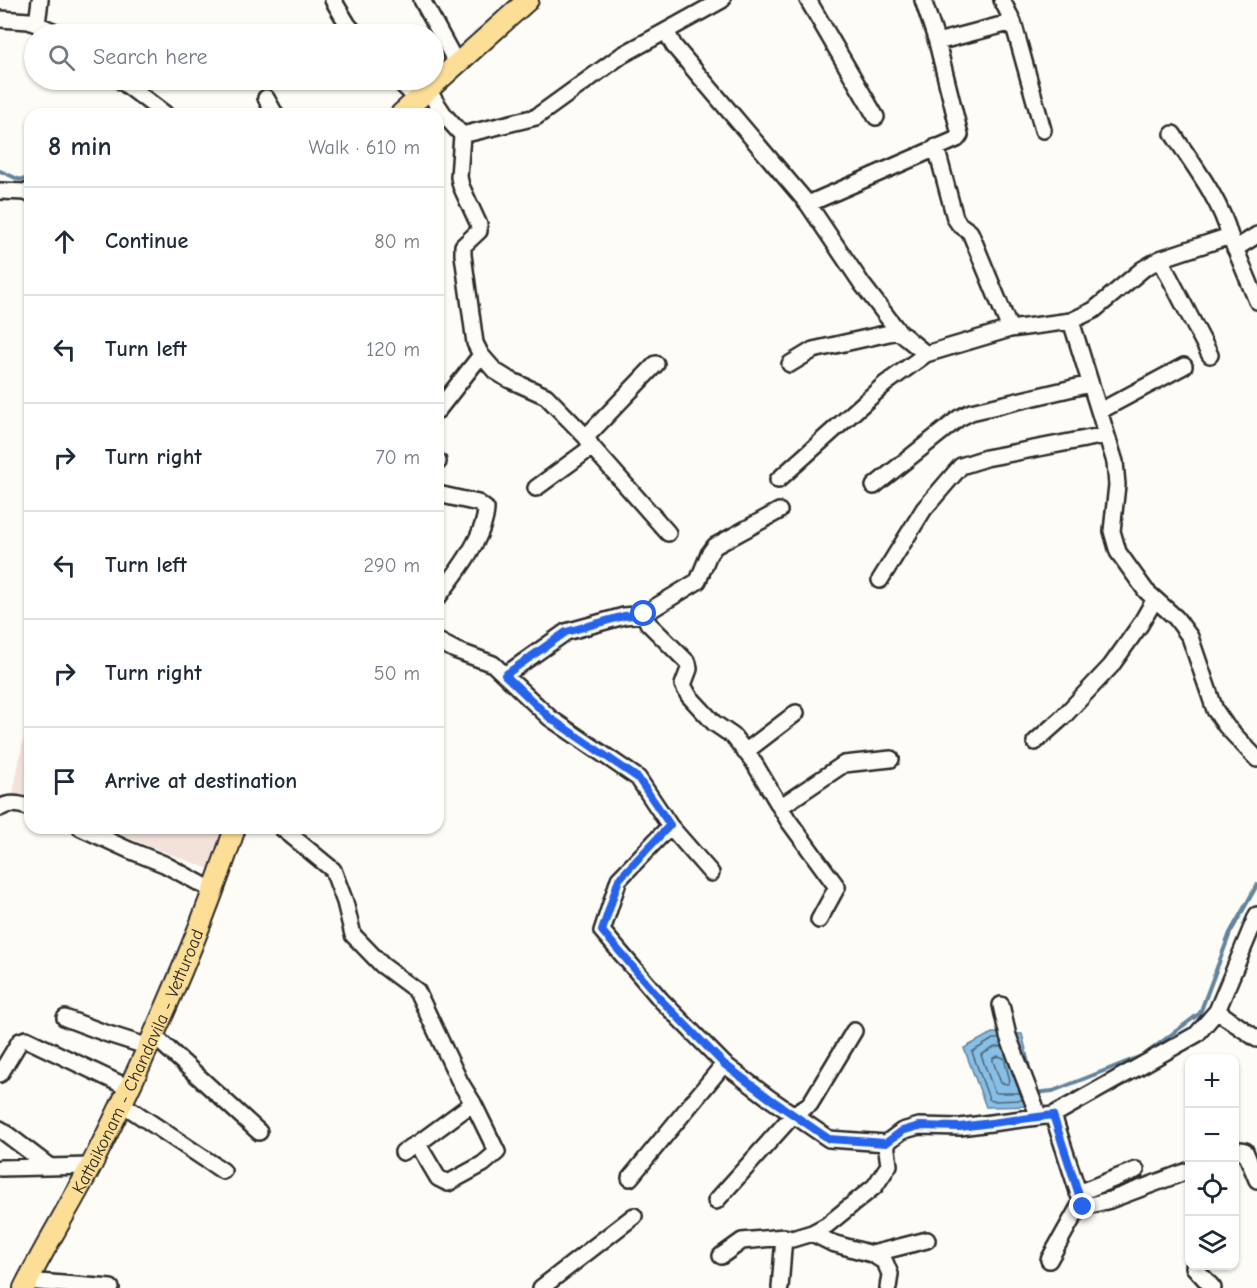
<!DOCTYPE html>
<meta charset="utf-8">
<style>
:root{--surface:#fff;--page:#f6f6f7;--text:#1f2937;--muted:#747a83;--line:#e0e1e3}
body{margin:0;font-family:"Comic Neue",sans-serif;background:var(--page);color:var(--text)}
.controls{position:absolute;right:18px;bottom:18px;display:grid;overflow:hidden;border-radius:12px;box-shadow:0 2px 4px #0004}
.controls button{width:54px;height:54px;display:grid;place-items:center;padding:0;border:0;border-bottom:2px solid var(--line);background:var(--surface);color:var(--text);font:30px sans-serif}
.stop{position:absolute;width:18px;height:18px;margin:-14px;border:4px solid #2563eb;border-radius:50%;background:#fff}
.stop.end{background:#2563eb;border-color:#fff;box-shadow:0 2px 6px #0008}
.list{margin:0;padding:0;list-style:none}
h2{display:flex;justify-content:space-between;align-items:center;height:78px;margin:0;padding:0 24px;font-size:26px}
h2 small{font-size:20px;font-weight:400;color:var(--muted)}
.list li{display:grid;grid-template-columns:39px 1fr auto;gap:18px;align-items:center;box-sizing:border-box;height:108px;padding:0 24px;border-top:2px solid var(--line)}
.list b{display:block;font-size:22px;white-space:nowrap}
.list em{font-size:20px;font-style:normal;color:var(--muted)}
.icon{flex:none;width:33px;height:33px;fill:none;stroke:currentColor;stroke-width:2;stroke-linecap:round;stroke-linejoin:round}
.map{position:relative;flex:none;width:1257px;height:1288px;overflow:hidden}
.search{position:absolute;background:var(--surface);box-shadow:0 2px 4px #0004;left:24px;top:24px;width:420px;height:66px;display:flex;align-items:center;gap:15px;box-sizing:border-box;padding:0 21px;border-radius:33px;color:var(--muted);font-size:22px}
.panel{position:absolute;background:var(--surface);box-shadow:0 2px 4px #0004;left:24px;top:108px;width:420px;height:726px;border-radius:18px}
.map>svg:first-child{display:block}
.built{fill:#f3e2d9}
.water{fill:#87bfe6;stroke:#62849b;stroke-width:1.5}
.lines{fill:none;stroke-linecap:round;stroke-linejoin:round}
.shore{stroke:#506676;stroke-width:1.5}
.stream{stroke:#62849b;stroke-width:4}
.minor-casing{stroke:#2b2b2b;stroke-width:20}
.major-casing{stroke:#2b2b2b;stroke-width:24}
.minor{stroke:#fdfcf7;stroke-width:15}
.major{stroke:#fcde96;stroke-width:20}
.route{stroke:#2563eb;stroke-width:8}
.labels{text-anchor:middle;stroke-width:4.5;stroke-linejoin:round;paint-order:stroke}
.street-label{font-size:18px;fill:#2b2b2b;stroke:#fdfcf7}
</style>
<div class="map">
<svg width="1257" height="1288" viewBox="0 0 1257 1288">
<rect width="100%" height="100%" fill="#fdfcf7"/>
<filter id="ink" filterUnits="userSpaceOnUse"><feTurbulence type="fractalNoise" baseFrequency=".0167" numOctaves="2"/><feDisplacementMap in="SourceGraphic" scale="12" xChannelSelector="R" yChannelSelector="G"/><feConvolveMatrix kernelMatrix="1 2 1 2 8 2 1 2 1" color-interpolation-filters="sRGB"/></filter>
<g filter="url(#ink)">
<!-- built -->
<path class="built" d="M30 704V800L13 794Z
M102 828H225L212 870Z"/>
<!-- water -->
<path class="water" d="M992 1033 1022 1034 1040 1106 986 1107 964 1048Z"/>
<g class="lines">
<!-- shore -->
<path class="shore" d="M1000 1039H993L972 1052 989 1099 992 1101 1023 1100
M1003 1047H995L981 1055 994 1091 997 1093H1020
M998 1056 1004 1058 1010 1081 1008 1084 1001 1083 993 1061V1058Z"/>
<!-- stream -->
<path class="stream" d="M0 171 18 179 30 180
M1033 1093 1053 1091 1144 1055 1200 1013 1230 933 1257 885"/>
<defs>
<path id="minor" d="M333 0 348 25 356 34
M422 0 457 64
M808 0 876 117
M1002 0 1013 22
M0 19 29 21 60 34
M37 24 40 0
M666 31 722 0
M937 42 1013 22 1043 130
M120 80 165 114
M398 80 417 99
M427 89 445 116 462 135 536 117 622 55 666 31 674 46 808 204 862 284 898 331 926 354 1010 329 1071 321 1094 310 1143 269 1160 259 1230 236 1257 301
M266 98 275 114
M1173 134C1194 166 1220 199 1230 236
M462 135 459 177 461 186 479 225V231L463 246V255L475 343 481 355 495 371 508 379 546 396 586 437
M936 147 955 218 959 224 970 232 1010 329
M0 191 25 192 30 194
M808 204 957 139 960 135 937 42 923 0
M1235 249 1257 235
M1160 259 1210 355
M1071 321 1115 462 1117 485 1112 531 1118 552 1146 591 1176 618 1190 637 1215 710 1226 726 1257 759
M790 364 813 350 898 331
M438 410 481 355
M1100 411 1184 366
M592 447 668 533
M438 461V462
M778 480 885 384 926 354
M874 486 959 418 971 412 1090 384
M536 488 592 447 586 437 656 364
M438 494 478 503 486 509C485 537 455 575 438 597
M779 511 715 546 709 554 698 581 644 614 648 623 688 663 689 669 683 685 689 696 714 723 733 736 753 761 788 820 837 887 819 920
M880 580 924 509 961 466 986 458 1106 435
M438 641 455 650 493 664 550 718 638 778 670 826 619 879 602 931 661 1000 724 1064 769 1098 829 1139 886 1143 902 1131 919 1126 960 1127 1053 1115 1197 1034 1217 1011 1257 915
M505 675 566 632 624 616 644 614
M1035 742 1062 718 1111 666 1140 625 1155 599
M745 752 796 713
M780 807 844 764 891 759
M0 808C9 802 20 804 30 808
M670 826 711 873
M81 828 129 850 164 864 214 891
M282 828 333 870 345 902 353 935 382 965 417 991 460 1082 473 1103 420 1142 419 1146 438 1178 448 1183 483 1164 497 1152 473 1103
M1001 1005 1008 1036 1039 1117
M1217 1011 1257 1039
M65 1018 105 1033 149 1047
M154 1036 259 1132
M0 1074 20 1041 26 1039 129 1088
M121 1103 223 1171
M1053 1115 1083 1207 1110 1200 1190 1170
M0 1129 50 1167
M403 1152 420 1142
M1234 1152 1241 1150 1245 1151 1257 1180
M0 1168 91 1166
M630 1178 724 1064
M1078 1193 1136 1170
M716 1201 794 1114 810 1104 854 1031
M812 1233 832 1243 872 1254 885 1262 890 1274 888 1288
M872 1254 927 1240
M721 1256 742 1241 784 1237 792 1239 812 1233 827 1225 875 1186 889 1165 886 1143
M1049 1260 1081 1203
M1194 1267 1213 1288
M27 1281 111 1288
M541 1288 634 1216
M780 1288 784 1237"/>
<g id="major">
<path d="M401 114 528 0"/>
<path id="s1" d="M24 1288C45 1246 70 1206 92 1164 147 1055 197 944 235 828"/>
</g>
</defs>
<!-- minor casing -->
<use href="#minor" class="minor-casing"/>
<!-- major casing -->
<use href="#major" class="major-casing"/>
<!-- minor -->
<use href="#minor" class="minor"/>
<!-- major -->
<use href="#major" class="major"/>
</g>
</g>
<g class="lines" filter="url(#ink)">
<!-- route -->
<path class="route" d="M644 614 624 616 566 632 505 675 550 718 638 778 670 825 619 879 602 931 661 1000 724 1064 769 1098 829 1139 886 1143 902 1131 919 1126 960 1127 1053 1115 1083 1207"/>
</g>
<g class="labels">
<!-- street labels -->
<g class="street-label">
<text dy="6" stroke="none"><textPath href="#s1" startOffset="254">Kattaikonam - Chandavila - Vetturoad</textPath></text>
</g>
</g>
</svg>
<div class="controls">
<button>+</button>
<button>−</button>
<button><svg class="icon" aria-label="locate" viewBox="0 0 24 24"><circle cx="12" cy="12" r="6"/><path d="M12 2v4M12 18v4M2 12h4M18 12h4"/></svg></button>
<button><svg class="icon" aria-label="layers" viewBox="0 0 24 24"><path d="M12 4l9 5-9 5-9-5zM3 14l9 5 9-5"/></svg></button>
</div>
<div class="stop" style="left:644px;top:614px"></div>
<div class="stop end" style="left:1083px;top:1207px"></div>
<div class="search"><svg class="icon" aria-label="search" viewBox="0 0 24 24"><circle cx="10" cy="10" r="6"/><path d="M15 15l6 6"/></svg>Search here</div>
<section class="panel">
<h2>8 min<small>Walk · 610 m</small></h2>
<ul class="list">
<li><svg class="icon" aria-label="ahead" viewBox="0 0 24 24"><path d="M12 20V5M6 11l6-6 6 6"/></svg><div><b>Continue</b></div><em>80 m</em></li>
<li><svg class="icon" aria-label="left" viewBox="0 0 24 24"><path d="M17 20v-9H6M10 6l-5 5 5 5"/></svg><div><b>Turn left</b></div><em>120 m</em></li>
<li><svg class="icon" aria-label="right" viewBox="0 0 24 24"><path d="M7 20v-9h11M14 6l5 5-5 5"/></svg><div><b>Turn right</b></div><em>70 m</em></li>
<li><svg class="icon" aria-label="left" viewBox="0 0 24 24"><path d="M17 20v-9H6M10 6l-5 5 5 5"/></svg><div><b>Turn left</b></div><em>290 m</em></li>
<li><svg class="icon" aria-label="right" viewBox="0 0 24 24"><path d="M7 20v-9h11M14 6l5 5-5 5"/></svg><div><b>Turn right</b></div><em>50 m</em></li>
<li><svg class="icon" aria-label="arrive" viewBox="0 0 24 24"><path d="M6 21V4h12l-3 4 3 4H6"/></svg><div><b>Arrive at destination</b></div></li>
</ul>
</section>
</div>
